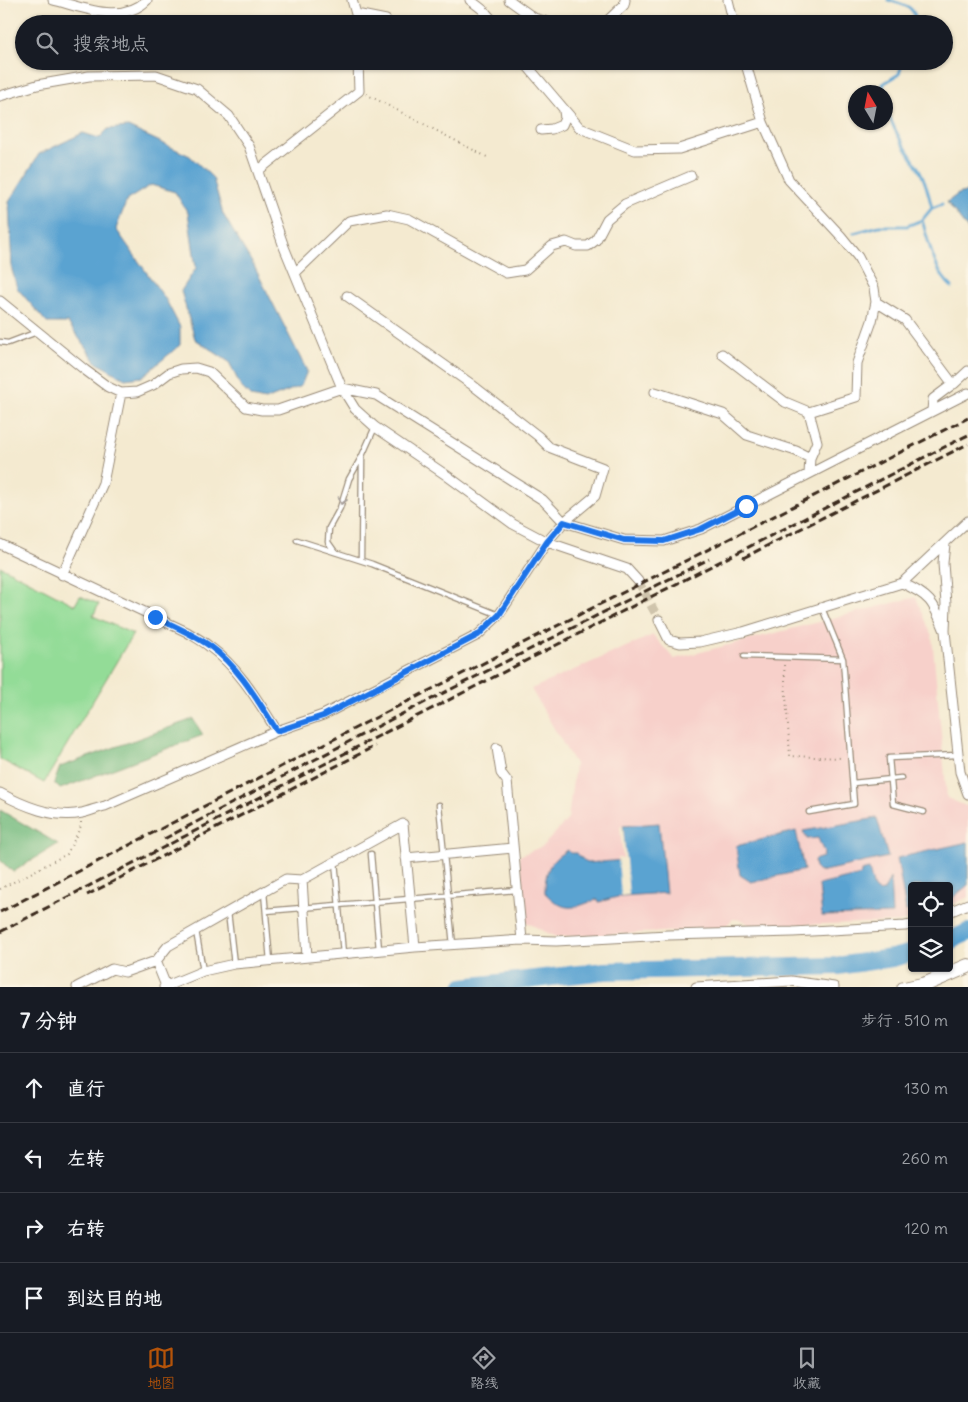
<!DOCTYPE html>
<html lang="zh">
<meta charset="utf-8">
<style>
:root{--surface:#171b24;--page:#20242c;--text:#f1f3f6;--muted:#9ea1a6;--line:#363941;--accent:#b45309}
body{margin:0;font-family:Delius,"LXGW WenKai TC",sans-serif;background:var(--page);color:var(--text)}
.controls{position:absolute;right:15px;bottom:15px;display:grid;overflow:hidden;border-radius:5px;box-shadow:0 1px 4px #0004}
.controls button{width:45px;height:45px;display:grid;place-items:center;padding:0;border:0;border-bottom:1px solid var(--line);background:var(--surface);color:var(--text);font:25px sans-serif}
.compass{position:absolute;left:848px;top:85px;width:45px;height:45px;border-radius:50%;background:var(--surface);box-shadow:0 1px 4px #0004;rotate:350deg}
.stop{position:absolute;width:15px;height:15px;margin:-11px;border:4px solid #1a73e8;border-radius:50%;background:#fff}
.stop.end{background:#1a73e8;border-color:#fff;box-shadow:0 1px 5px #0008}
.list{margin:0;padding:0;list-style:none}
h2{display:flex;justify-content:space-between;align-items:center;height:65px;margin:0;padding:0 20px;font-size:21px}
h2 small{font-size:16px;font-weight:400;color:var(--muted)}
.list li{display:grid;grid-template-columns:32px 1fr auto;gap:15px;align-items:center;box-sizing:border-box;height:70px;padding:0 20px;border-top:1px solid var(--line)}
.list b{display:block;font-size:19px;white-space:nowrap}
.list em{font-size:16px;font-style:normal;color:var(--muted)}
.icon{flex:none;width:28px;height:28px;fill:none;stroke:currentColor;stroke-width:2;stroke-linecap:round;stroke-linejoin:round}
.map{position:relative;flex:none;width:968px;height:987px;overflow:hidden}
.search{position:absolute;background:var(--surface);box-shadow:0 1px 4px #0004;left:15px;right:15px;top:15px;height:55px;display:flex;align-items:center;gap:12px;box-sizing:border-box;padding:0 18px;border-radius:28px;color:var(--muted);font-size:19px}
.sheet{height:345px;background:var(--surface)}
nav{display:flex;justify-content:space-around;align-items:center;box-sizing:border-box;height:70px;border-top:1px solid var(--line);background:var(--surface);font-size:14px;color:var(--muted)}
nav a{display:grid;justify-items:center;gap:2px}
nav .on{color:var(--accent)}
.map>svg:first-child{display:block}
.built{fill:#f7d0ca}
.green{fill:#93dc97;stroke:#67835a}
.forest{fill:#76bc80;stroke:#58734f}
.water{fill:#5aa3d1;stroke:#4a6678}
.pier{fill:#f4ead0}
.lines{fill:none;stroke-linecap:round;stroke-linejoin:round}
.stream{stroke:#5aa3d1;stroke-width:3}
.river{stroke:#5aa3d1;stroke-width:18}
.minor-tunnel{stroke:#cfc4ac;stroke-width:9;stroke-dasharray:9 4.5;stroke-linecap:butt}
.service-casing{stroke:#988a77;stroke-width:7}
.minor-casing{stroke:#988a77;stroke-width:11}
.trunk-casing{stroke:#988a77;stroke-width:16}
.path{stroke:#988a77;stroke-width:2;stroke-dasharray:1 4;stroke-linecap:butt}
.service{stroke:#fff;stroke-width:4.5}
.minor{stroke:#fff;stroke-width:9}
.trunk{stroke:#fff;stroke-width:14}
.rail{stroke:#3b2a1e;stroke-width:3;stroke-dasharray:8 4;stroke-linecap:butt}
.oneway{stroke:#a79f9a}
.route{stroke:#1a73e8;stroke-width:6}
</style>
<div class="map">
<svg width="968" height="987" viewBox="0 0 968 987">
<rect width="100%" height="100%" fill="#fcf5e5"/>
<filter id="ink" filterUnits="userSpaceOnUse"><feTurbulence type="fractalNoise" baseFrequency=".02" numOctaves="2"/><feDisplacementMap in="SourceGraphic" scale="10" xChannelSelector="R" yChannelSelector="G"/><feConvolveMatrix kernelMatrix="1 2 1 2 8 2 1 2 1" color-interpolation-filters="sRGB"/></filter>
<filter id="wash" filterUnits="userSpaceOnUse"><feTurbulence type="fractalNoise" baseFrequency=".0096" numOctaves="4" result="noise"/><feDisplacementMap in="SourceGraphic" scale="20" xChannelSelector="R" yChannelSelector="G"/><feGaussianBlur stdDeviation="1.12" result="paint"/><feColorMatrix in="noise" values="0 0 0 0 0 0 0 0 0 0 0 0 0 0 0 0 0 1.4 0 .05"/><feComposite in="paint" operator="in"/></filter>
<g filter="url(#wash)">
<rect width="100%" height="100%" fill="#f4ead0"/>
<!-- built -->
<path class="built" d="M916 597 932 636 947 798 968 807V897L949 906V886H912V919L899 922 750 926 743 920 733 919 722 929 556 937 526 922 519 856 543 846 568 819 575 764 531 689 653 635 674 659Z"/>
<!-- green -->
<path class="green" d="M0 566 75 605 80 596 99 604 93 616 133 634 44 783 0 759Z"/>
<!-- forest -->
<path class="forest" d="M193 719 203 735 60 789 54 783 60 767Z
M0 810 58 844 13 872 0 860Z"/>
<!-- water -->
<path class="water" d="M128 127 190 156 213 178 223 214 254 266 307 371 301 386 265 400 251 397 241 387 229 362 195 339 181 291 196 268 188 213 175 192 151 185 127 200 116 229 166 300 180 327V345L142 377 125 379 97 363 68 323H47L17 288 12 270 9 202 39 154 83 133 99 138 108 129Z
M968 191V230L947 202 958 194Z
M877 818 888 857 819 872 815 868 814 860 823 857 824 853 818 838 807 839 803 831Z
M659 823 666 893 621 896 599 902 598 899C573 908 566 914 545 893 545 871 549 860 568 850L570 853H576L587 863 625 860 623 826Z
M796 831 804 870 751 882 740 875 736 846Z
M968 842V885L949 901V886H912V910L906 911 897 858Z
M869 869 874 889 878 892 884 891 890 878 892 914 822 916 819 885 861 875V871Z"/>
<!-- pier -->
<path class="pier" d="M623 826 629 895 621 896 618 858H623L620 827Z"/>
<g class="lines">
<!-- stream -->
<path class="stream" d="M888 0C901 4 918 6 915 24
M884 92 883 84 899 74 903 61
M886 101C890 130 906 146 920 171 926 182 929 195 932 208
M922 220C929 242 934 272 952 287
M854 233 879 226H907L922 220 932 208 942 204"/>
<!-- river -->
<path class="river" d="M949 941 968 932
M463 987 605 971 837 966 892 958 912 953"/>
</g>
</g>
<g filter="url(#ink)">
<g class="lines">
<!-- minor-tunnel -->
<path class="minor-tunnel" d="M638 581 659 620"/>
<defs>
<path id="service" d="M0 342 8 343 37 332
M297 540 372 564 499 615
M335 552 328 542 329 528 340 508 349 479 362 456 375 427
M361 560 362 458
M744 656 843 659
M853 783 901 778
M439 805 453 945
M809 812 854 804 843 659 822 608
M924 812 893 804 889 758 957 755
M371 854 379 950
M335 861 343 954
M264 892 270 961
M266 911 517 890
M228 912 234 964
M196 931 203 971"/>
<path id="minor" d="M53 0C82 7 122 25 147 0
M352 0 356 14 357 24
M470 0C479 7 489 13 494 24
M509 0 534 18 554 24
M728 0 734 24
M356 14 386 20
M604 24 624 5 625 0
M523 61 580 128 635 150 679 149 763 122
M0 96 37 85 89 76 156 75 197 89 229 116 249 146 284 247 342 388 355 409 375 427 446 475 513 524 547 542 627 569 638 581
M541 130 552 129 562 125 565 118 564 111
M259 170 359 91 358 61
M295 273 349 221 387 214 409 219 506 273 525 270 552 246 566 242 576 246H588L596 240 607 219 625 204 691 176
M0 301 85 370 108 387 121 393 137 392 153 385 169 373 181 369 196 368 209 372 246 407 262 410H278L342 388 376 395 543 500 564 522 624 540 664 541 701 529 968 393
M876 302 905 320 953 384 933 399 932 411
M722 354 785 402 809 412 856 397 857 363 872 321 876 302 874 288 858 257 841 236 789 180 763 122 745 61
M954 384 968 371
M655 392 723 414 747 435 796 451 810 458
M809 474 810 458 817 442 809 412
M0 544 187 632C195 637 203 641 210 647 239 668 258 701 277 731
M62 575 103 483 121 393
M902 583C931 596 933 602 945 631L946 604 943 563 945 544
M659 620 669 640 680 643 700 642 743 632 902 583 968 521
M945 631 960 772 968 794
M497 748 501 773 507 781 522 940
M0 793C24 806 54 819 82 813 90 811 97 808 105 806L277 731 323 715 478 635 499 615 547 542 564 522 595 496 603 468 549 447 538 436 471 384 347 296
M406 858 513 848
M302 880 307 957
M949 912 968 904
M166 986 156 961 168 946 286 879 302 880 403 824 415 947
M77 987 112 969 125 972 156 961
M164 987 203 971 234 964 415 947 522 940 556 941 668 935 793 932 905 926 912 925
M696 987 791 981 834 987
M902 987 924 982"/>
<path id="trunk" d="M919 987 968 966"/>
</defs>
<!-- service casing -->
<use href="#service" class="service-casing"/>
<!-- minor casing -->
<use href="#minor" class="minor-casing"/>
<!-- trunk casing -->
<use href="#trunk" class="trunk-casing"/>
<!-- path -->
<path class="path" d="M366 94 487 157
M784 665 790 756 843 758
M0 889 67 854 81 826V822"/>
<!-- service -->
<use href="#service" class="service"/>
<!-- minor -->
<use href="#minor" class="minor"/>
<!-- trunk -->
<use href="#trunk" class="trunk"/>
<!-- rail -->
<path class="rail" d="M743 558 968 444
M164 839 390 720 709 559
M87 895 375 746
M0 912 369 721 968 418
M0 932 394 728 968 435"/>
</g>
<!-- one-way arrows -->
<defs><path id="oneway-chevron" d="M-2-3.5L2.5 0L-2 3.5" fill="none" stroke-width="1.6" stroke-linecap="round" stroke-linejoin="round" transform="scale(1.25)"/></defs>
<use class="oneway" href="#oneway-chevron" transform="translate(342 501) rotate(108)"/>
</g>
<g class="lines" filter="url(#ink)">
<!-- route -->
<path class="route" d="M155 617C174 626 193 634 210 646 239 667 258 701 277 731L323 716 478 635 499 615 547 542 564 522 624 540 664 541 701 529 746 506"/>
</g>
</svg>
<div class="controls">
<button><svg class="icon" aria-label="locate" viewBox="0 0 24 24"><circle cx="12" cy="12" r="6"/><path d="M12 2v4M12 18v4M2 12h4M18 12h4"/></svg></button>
<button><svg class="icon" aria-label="layers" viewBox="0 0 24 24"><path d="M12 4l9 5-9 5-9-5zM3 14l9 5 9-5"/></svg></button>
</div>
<svg class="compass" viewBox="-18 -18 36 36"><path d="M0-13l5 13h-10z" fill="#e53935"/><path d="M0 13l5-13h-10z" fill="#9ea1a6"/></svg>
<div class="stop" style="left:746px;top:506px"></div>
<div class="stop end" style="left:155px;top:617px"></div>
<div class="search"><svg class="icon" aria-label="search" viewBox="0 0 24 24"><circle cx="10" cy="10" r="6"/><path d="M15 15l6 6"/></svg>搜索地点</div>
</div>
<section class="sheet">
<h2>7 分钟<small>步行 · 510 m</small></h2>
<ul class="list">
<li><svg class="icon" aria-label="ahead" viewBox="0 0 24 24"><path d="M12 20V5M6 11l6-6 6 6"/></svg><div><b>直行</b></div><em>130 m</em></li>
<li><svg class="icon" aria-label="left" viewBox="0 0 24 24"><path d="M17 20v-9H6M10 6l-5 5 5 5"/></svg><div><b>左转</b></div><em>260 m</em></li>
<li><svg class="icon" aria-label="right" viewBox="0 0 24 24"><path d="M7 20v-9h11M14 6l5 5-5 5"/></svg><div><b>右转</b></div><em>120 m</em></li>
<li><svg class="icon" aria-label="arrive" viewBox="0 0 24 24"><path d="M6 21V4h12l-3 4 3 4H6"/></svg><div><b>到达目的地</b></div></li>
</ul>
</section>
<nav>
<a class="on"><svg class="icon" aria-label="map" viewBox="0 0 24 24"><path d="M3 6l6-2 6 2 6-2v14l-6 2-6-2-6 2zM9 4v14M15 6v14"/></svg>地图</a>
<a><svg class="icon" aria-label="directions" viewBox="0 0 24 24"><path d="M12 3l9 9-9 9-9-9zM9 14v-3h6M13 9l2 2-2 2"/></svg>路线</a>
<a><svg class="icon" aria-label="saved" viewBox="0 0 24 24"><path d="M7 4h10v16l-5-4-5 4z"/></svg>收藏</a>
</nav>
